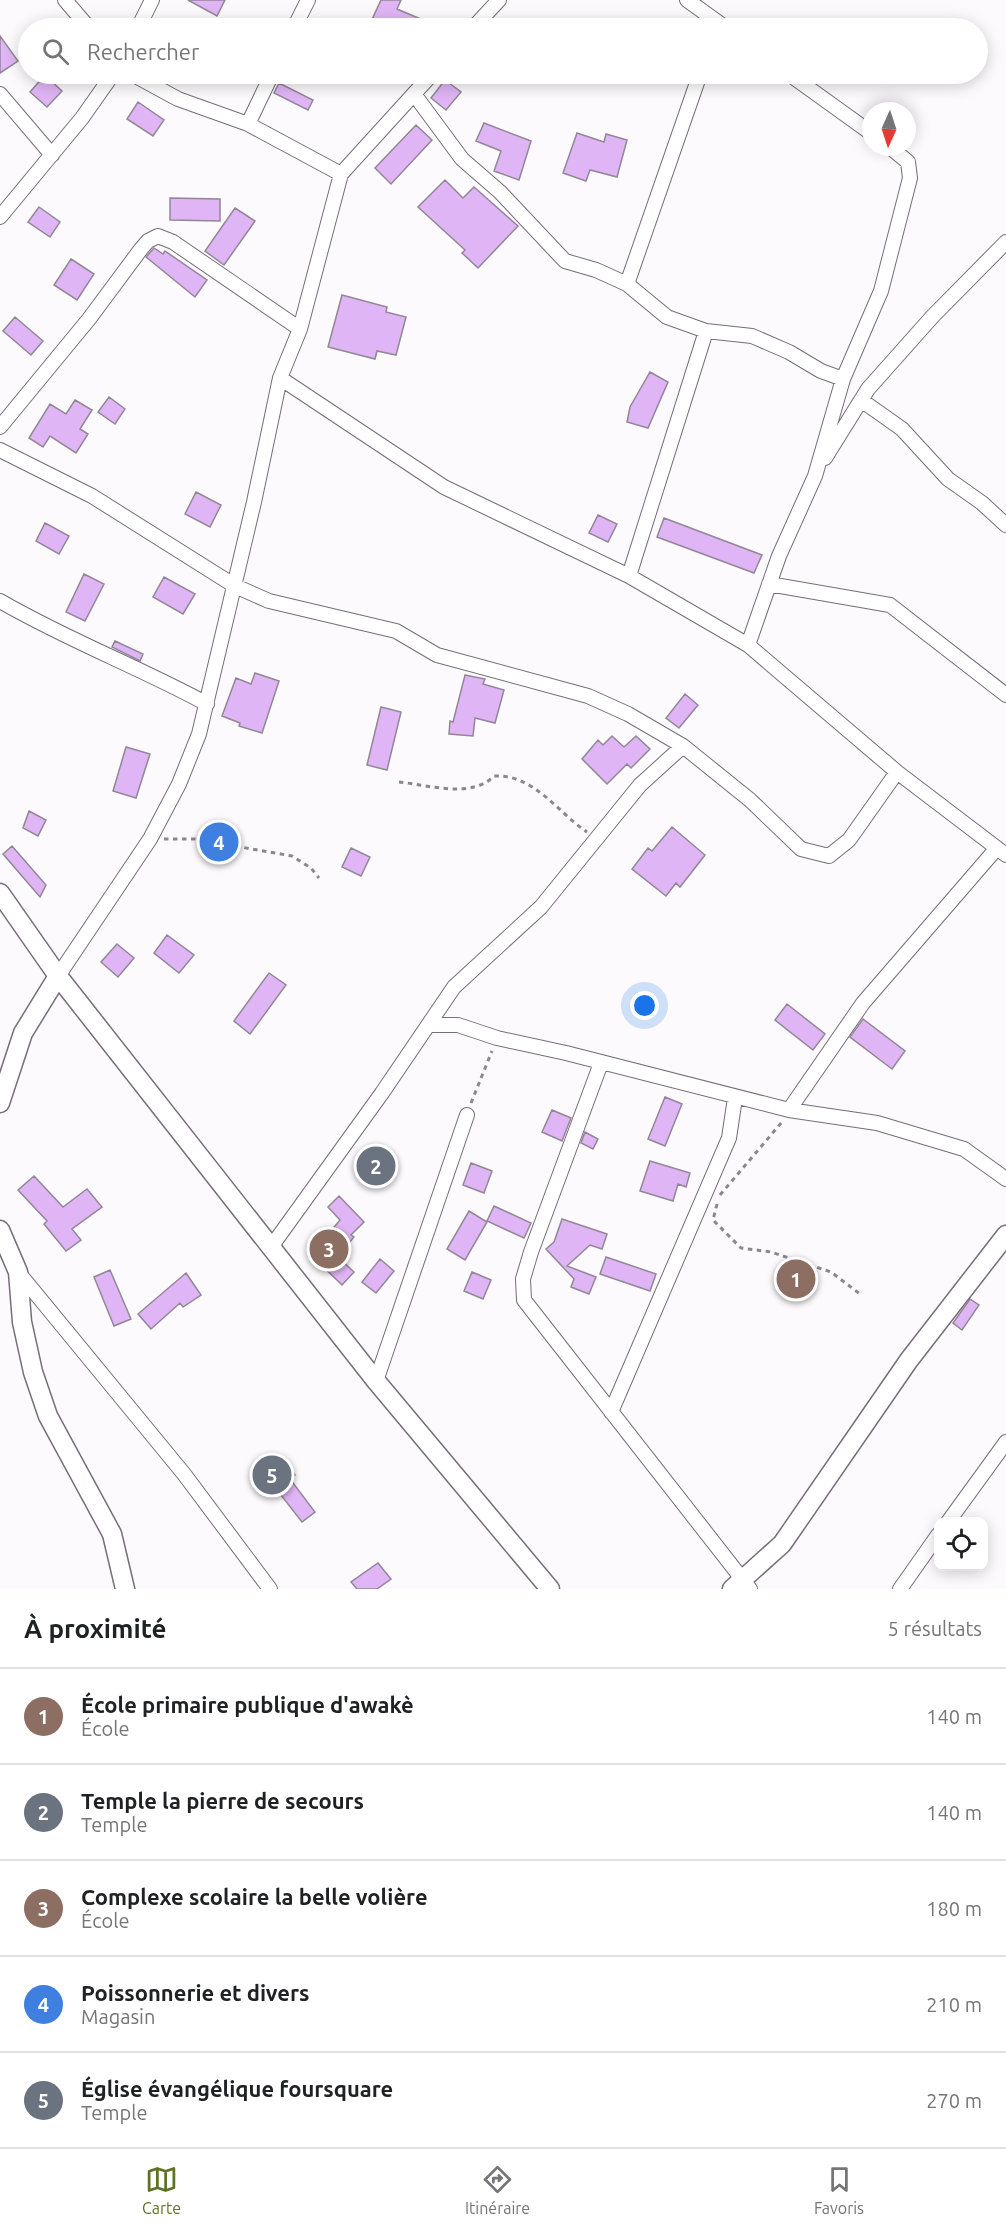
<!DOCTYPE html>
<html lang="fr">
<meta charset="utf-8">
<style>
:root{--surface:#fff;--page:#f2f2f2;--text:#202124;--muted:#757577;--line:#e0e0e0;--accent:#5c7324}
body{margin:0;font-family:Ubuntu,sans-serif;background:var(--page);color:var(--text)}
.controls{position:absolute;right:18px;bottom:18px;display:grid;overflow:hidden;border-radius:12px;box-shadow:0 3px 15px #0003}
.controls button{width:54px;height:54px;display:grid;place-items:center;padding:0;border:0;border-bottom:2px solid var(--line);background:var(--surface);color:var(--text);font:30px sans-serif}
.compass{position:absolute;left:862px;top:102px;width:54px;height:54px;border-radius:50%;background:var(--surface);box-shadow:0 3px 15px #0003;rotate:183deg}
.you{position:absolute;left:645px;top:1006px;width:21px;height:21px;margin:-15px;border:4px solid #fff;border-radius:50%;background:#1a73e8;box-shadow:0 0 0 9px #1a73e833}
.badge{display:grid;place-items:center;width:39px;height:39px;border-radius:50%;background:var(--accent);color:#fff;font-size:20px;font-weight:700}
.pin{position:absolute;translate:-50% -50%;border:3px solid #fff;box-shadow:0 2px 6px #0006}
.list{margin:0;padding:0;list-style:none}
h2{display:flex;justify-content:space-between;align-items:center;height:78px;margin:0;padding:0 24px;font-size:26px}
h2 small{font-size:20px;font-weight:400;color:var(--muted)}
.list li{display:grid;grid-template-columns:39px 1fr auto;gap:18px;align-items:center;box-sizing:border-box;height:96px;padding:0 24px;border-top:2px solid var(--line)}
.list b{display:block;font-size:22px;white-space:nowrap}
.list p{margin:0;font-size:20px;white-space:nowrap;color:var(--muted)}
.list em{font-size:20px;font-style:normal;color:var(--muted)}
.icon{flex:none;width:33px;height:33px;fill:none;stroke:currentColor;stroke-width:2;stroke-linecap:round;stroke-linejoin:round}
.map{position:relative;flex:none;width:1006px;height:1589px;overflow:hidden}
.search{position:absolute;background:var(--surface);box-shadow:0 3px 15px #0003;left:18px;right:18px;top:18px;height:66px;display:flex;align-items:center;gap:15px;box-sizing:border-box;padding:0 21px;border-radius:33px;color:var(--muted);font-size:22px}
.sheet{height:558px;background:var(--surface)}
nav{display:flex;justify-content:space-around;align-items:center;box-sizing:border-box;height:84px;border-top:2px solid var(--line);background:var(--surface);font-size:16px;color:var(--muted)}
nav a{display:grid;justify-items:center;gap:3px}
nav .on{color:var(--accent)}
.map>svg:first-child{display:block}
.building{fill:#e0b5f5;stroke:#918796;stroke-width:1.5}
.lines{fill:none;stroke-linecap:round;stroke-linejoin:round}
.minor-casing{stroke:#776d7b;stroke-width:16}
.tertiary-casing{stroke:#776d7b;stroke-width:21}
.path{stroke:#8b888d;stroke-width:3;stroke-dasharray:4.5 4.5;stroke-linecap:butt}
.minor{stroke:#fff;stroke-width:14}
.tertiary{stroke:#fff;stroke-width:18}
</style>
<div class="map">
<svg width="1006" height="1589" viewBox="0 0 1006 1589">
<rect width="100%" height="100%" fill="#fcfafd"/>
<!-- building -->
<path class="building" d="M188 0H225L217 16Z
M381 0H401L397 9 442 28H368Z
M0 36 18 61 0 73Z
M45 75 62 91 47 107 30 92Z
M445 80 461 92 446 110 431 98Z
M279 83 313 100 308 110 274 93Z
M138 102 164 120 153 136 127 119Z
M484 123 531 141 519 180 494 171 501 151 476 141Z
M416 125 432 140 391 184 375 168Z
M577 133 604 142 606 134 627 140 617 177 590 170 586 181 563 173Z
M445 180 463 198 474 187 518 226 478 268 462 253 465 250 418 207Z
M170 198 220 199V221L170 220Z
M39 207 60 222 50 237 28 222Z
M235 208 255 221 224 265 205 251Z
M154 248 163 254 165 251 207 280 195 297 146 257Z
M71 259 94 274 77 300 54 285Z
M342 295 387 307 386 312 406 317 396 355 377 351 375 359 328 347Z
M15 317 43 341 31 355 3 331Z
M650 372 668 382 648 428 627 422 630 407Z
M109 397 125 409 115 424 98 412Z
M75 400 92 410 80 429 88 434 76 453 50 436 43 447 29 438 50 404 66 414Z
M196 492 221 505 210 527 185 514Z
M598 515 617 524 608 542 589 533Z
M664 518 762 555 754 573 657 537Z
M45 523 69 536 59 554 36 541Z
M84 574 104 584 85 621 66 612Z
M164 577 195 594 183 614 153 597Z
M115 641 143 654 140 661 112 647Z
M255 673 279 681 262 733 239 726 240 723 222 716 236 678 251 684Z
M465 675 485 679 483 684 504 690 495 723 475 718 473 736 449 734 450 721 453 722Z
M685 694 698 705 679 728 666 718Z
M381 707 401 712 387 770 367 765Z
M612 736 624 747 636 736 650 749 631 768 627 764 607 784 582 759 598 740 603 745Z
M126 747 150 754 136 798 113 791Z
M29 811 46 820 38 836 23 828Z
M672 827 705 855 680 887 676 883 666 896 632 869 648 848 652 851Z
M12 846 46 885 40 897 3 854Z
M351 848 370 857 361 876 342 867Z
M167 935 194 955 179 973 154 953Z
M117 944 134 958 118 977 101 962Z
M269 973 286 985 250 1034 234 1021Z
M787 1004 825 1034 813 1050 775 1020Z
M863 1019 905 1051 892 1069 850 1037Z
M665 1097 682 1104 665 1146 648 1139Z
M552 1110 571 1118 562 1141 542 1132Z
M585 1132 598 1139 593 1149 581 1143Z
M650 1161 690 1173 686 1187 678 1184 673 1201 640 1191Z
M471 1163 492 1171 484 1193 463 1185Z
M34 1176 63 1207 87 1189 102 1207 72 1229 81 1240 66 1251 44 1224 47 1221 18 1190Z
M339 1196 364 1222 351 1235 354 1237 338 1257 354 1272 342 1285 311 1255 340 1220 328 1207Z
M494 1206 531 1223 524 1238 487 1221Z
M469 1211 487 1222 465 1260 447 1249Z
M562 1219 607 1234 602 1249 590 1245 567 1266 596 1277 589 1294 571 1287 574 1279 546 1249 554 1242Z
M606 1257 656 1274 650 1291 600 1274Z
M380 1259 394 1271 376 1293 362 1282Z
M110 1270 131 1319 114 1326 94 1277Z
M472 1272 491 1280 483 1299 464 1291Z
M186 1273 201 1295 183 1307 180 1303 151 1329 138 1314Z
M970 1299 979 1305 962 1330 953 1323Z
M284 1462 295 1475 290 1479 315 1512 302 1522 266 1476Z
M378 1563 391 1579 377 1589H357L351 1582Z"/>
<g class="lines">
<defs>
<path id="minor" d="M65 0 89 28
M687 0 726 28
M138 28 152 0
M294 28 308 0
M473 28 499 0
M132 74 178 99 248 124 341 174
M789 74 871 133
M0 94 52 155
M414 94 462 159 500 192 565 261 596 270 627 284 667 317 706 331 752 336 789 352 821 371 843 379
M248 124 272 74
M0 217 82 118 113 74
M627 284 700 74
M280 378 444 487 629 576 748 645 897 772 1006 855
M861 400 902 429 948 479 982 503 1006 525
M0 427 89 319 141 249 148 241 158 236 173 242 300 329
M0 450 92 496 235 586 269 601 396 631 437 655 588 696 628 714 683 746 750 800 801 849 829 856 849 840 897 772
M825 458 868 389 932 317 1006 242
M629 576 706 331
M769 584 890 605 1006 695
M0 601C67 640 139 667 207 704
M748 645 779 556 815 476 843 379 881 291 910 178 908 162 890 147
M58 976 150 839 179 784 199 734 254 502 280 378 300 329 341 174 432 74
M429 1025H458L497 1038 566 1053 789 1110 877 1123 964 1149 1006 1179
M601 1063 531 1252 523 1279 524 1300 750 1589
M789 1110 863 1003 997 848
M271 1247 382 1093 454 987 541 907 640 785 683 746
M18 1272 184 1474 270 1589
M376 1381 467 1115
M611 1412 729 1138 735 1098
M948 1522 1006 1442
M900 1589 938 1535"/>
<path id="tertiary" d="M0 893 58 976 376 1381 550 1589
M0 1103 23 1033 58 976
M0 1230 18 1272 22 1322 33 1372 48 1416 112 1534 125 1589
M732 1589 782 1544 909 1360 1006 1235"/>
</defs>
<!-- minor casing -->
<use href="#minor" class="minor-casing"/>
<!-- tertiary casing -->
<use href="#tertiary" class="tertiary-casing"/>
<!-- path -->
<path class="path" d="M399 782C428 785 472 799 494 776 534 774 557 812 587 832
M164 839H195L292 856 311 868 319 878
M471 1103 492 1051
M720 1195 782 1122
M717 1204 713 1220 741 1248 771 1252 831 1272 860 1294"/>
<!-- minor -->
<use href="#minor" class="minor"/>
<!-- tertiary -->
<use href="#tertiary" class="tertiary"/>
</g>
</svg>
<div class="controls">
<button><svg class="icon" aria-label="locate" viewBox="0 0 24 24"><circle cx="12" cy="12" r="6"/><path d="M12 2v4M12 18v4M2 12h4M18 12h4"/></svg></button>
</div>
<svg class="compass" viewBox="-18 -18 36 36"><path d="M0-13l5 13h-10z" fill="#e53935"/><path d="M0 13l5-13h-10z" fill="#757577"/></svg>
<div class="you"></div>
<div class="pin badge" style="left:796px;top:1279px;background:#8d6e63">1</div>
<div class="pin badge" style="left:376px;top:1166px;background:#6b7280">2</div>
<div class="pin badge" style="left:329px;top:1249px;background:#8d6e63">3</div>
<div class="pin badge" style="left:219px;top:842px;background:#3f7fe0">4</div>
<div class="pin badge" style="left:272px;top:1475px;background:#6b7280">5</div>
<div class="search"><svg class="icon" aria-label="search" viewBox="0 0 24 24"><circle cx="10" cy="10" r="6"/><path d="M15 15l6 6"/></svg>Rechercher</div>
</div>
<section class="sheet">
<h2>À proximité<small>5 résultats</small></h2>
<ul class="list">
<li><span class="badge" style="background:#8d6e63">1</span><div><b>École primaire publique d'awakè</b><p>École</p></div><em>140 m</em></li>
<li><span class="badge" style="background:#6b7280">2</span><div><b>Temple la pierre de secours</b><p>Temple</p></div><em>140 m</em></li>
<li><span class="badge" style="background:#8d6e63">3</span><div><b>Complexe scolaire la belle volière</b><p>École</p></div><em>180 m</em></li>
<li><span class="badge" style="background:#3f7fe0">4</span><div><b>Poissonnerie et divers</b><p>Magasin</p></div><em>210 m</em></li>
<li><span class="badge" style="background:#6b7280">5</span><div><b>Église évangélique foursquare</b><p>Temple</p></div><em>270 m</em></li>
</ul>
</section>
<nav>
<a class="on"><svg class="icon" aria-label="map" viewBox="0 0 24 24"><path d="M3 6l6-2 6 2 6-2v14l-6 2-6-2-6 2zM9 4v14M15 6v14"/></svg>Carte</a>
<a><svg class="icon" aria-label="directions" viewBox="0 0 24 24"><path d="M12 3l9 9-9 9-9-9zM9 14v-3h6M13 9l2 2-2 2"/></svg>Itinéraire</a>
<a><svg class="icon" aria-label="saved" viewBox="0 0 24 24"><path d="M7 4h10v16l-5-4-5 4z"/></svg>Favoris</a>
</nav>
